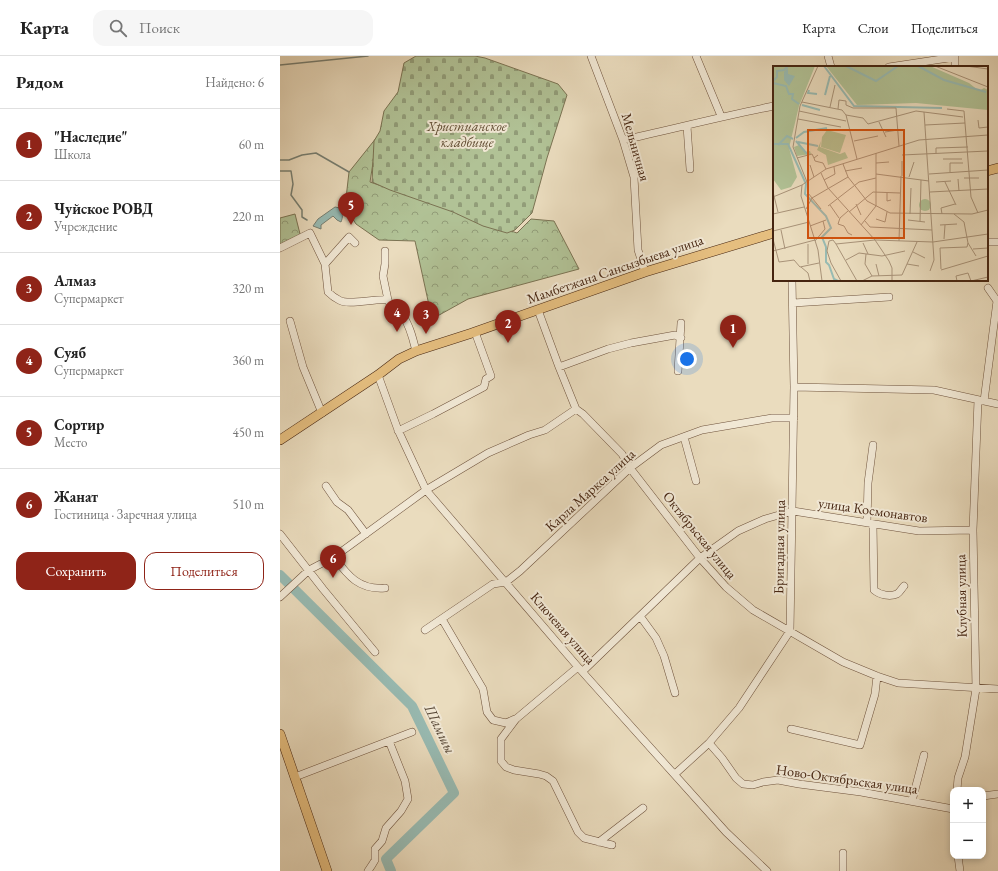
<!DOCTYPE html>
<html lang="ru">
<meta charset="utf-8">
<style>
:root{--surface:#fff;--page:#f6f6f6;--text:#222;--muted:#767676;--line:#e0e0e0;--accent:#8f2418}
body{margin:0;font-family:"EB Garamond",serif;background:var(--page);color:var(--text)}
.controls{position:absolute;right:12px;bottom:12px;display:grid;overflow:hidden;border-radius:8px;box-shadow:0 2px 6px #0003}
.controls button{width:36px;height:36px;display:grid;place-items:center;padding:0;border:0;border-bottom:1px solid var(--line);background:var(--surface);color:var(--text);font:20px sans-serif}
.you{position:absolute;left:407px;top:303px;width:14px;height:14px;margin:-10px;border:3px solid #fff;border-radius:50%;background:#1a73e8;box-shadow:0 0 0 6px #1a73e833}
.badge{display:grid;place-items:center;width:26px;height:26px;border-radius:50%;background:var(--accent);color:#fff;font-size:13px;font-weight:700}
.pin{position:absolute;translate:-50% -33px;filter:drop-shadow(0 1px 2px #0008)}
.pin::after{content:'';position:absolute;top:21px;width:14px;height:12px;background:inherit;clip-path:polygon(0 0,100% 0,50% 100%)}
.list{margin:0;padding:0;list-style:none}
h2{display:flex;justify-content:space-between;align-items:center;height:52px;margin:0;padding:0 16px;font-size:17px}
h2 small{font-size:13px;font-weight:400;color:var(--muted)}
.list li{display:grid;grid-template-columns:26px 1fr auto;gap:12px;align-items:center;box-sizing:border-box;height:72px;padding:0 16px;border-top:1px solid var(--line)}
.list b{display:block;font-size:15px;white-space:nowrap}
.list p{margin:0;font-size:13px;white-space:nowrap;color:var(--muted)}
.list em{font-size:13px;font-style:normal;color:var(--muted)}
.actions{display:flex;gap:8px;padding:12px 16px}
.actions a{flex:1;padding:9px 0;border:1px solid var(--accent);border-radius:12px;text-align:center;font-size:14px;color:var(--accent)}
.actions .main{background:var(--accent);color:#fff}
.icon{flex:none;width:22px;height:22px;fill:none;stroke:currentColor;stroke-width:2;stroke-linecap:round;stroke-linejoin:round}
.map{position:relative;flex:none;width:718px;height:815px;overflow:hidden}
header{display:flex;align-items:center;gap:24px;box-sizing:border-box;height:56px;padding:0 20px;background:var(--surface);border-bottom:1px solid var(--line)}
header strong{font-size:19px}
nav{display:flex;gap:22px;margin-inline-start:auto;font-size:14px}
.search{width:280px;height:36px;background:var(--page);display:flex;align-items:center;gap:10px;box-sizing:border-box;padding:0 14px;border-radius:12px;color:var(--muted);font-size:15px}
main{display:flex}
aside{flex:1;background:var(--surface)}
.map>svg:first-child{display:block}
.forest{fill:url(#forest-crowns);stroke:#7b7353}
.cemetery{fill:url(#cemetery-stones);stroke:#7b7353}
.water{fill:#98bbb3;stroke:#777f72}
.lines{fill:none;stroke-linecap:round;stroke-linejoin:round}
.stream{stroke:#777f72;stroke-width:1.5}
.river{stroke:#98bbb3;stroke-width:10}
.minor-casing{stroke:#6e523c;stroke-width:8}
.major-casing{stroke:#452410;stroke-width:10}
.minor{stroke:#f1e8d5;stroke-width:7}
.major{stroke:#e5be7f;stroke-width:9}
.labels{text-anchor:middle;stroke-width:4;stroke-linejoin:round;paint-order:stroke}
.park-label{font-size:14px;font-style:italic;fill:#604c32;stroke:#f1e8d5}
.street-label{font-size:14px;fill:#452410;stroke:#f1e8d5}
.water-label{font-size:15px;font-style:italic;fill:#5a4a39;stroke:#f1e8d5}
.inset-river{fill:none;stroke:#98bbb3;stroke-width:2}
.inset-road{fill:none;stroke:#a89278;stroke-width:1}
.view{fill:#d0510d;fill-opacity:0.15;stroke:#d0510d;stroke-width:2}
.inset-edge{fill:none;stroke:#452410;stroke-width:2}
</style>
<header>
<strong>Карта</strong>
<div class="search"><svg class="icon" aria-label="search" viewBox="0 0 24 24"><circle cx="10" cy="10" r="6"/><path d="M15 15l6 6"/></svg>Поиск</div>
<nav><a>Карта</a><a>Слои</a><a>Поделиться</a></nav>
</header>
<main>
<aside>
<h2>Рядом<small>Найдено: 6</small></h2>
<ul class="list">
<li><span class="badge">1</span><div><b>&quot;Наследие&quot;</b><p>Школа</p></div><em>60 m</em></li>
<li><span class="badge">2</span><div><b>Чуйское РОВД</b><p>Учреждение</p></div><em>220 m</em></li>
<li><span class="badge">3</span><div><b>Алмаз</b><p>Супермаркет</p></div><em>320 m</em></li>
<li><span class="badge">4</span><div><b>Суяб</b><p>Супермаркет</p></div><em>360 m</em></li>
<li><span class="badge">5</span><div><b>Сортир</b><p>Место</p></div><em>450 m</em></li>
<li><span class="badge">6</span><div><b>Жанат</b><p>Гостиница · Заречная улица</p></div><em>510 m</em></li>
</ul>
<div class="actions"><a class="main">Сохранить</a><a>Поделиться</a></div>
</aside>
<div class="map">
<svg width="718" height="815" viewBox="0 0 718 815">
<defs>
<pattern id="forest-crowns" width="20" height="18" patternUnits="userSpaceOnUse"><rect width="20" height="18" fill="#b1c296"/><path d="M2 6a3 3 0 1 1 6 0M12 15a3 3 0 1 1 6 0" fill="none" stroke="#929d79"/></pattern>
<pattern id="cemetery-stones" width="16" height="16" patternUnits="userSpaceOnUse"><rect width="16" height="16" fill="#b1c296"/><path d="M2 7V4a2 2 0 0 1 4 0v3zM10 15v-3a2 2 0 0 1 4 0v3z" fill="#929d79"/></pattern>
</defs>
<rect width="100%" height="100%" fill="#eadcbe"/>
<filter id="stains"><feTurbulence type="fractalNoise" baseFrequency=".005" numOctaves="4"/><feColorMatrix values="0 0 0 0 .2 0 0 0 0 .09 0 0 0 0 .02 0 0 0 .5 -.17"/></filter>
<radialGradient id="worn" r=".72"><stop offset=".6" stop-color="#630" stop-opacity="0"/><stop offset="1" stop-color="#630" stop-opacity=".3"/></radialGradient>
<!-- forest -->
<path class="forest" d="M97 81 90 126 237 177 251 163 274 165 299 213 188 243 152 263 135 185 99 184 76 168 65 151 69 116Z
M15 158 21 182 0 190V162Z"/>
<!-- cemetery -->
<path class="cemetery" d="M136 0H195L205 2 278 28 287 39 267 102 252 157 235 174 227 177 203 170 173 156 110 134 92 126 94 85 100 75 104 55 118 36 124 7Z"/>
<!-- water -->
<path class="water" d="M55 151 60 152C63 158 63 161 61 166L57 164 53 160 41 169V173L33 170 38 163Z"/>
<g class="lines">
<!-- stream -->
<path class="stream" d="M0 9 88 0
M0 104H9L22 99 36 97 69 116
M0 115H11L13 128 11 139 22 154V161L27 164"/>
<!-- river -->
<path class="river" d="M0 519 132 650 174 737 106 803 111 815"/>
<defs>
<path id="minor" d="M311 0 343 84 354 121 358 194 365 216
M416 0 441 60
M548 0 551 11
M675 0V11
M609 11 675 1
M407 70 410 113
M343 84C393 73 443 60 494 50
M707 186H718
M75 187 69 181 45 208 48 236C51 239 55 242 59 244 68 250 95 242 108 244 112 254 118 253 123 260 130 270 133 283 136 295
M0 192 30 177 45 208
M105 195V208L103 220 108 244
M513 247 609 241
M258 254 279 311 296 353 303 358 342 398 350 412 420 502 446 531 473 554 563 606 597 620 618 627 718 633
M10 265 23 311 42 357
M279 311 328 293 351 287 395 279 401 282
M398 315 401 267
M98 319 118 374 146 434 298 611 446 776 487 815
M514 331 654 334 718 348
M704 345 717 245 708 232
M118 375 153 358 204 331 206 323 211 320 195 276
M404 381 416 425
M46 430 57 446 68 454 86 478
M587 467 588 427 593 389
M593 468 594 534C600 539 610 541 617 538 620 536 622 532 624 530
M0 478 43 533 95 596
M54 501C68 520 79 534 105 532
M0 541 29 514 54 501 146 434 208 397 249 379 265 374 296 353
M360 560 376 582 384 600 395 637
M162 563 203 633 207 656 213 664 226 667 235 663
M145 574 213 528 226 526 240 515 350 412 381 389 422 374 492 362H514
M298 611 236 663 221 683V705L226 711 234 714 259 718 266 720 273 725 298 776 304 782 332 789
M303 615 420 502 458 475 485 463 513 455 639 475 693 474
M511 673 580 689 595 638 597 620
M429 687 442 702 456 722 463 728 473 729 483 726 498 724 519 728 581 736 673 753
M395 718 429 687 459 652 510 575 514 331 512 224
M15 721 132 676
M677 734 678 722 685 701 696 633 693 474 698 344
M703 740 718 738
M632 745 644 699
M319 786 363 752
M678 800 680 815
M88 815 92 809 95 804V793L102 785 106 772 121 755 128 743 125 725 109 685
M563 815V797"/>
<path id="major" d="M707 115 718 112
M0 384 98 319 119 303 136 295 192 277 365 216 494 177
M0 678 47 815"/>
</defs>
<!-- minor casing -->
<use href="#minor" class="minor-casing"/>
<!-- major casing -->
<use href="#major" class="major-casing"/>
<!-- minor -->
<use href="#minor" class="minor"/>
<!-- major -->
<use href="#major" class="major"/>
</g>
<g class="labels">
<!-- park labels -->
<g class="park-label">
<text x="187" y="75">Христианское<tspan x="187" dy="16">кладбище</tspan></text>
</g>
<!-- street labels -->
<g class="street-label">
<text transform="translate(356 91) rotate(74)" y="5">Мельничная</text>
<text transform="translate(335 213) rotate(-19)" y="5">Мамбетжана Сансызбыева улица</text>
<text transform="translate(310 434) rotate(-42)" y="5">Карла Маркса улица</text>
<text transform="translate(593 454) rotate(8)" y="5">улица Космонавтов</text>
<text transform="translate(420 479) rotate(51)" y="5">Октябрьская улица</text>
<text transform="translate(499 491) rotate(-89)" y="5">Бригадная улица</text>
<text transform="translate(681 540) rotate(-91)" y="5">Клубная улица</text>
<text transform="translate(283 572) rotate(49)" y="5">Ключевая улица</text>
<text transform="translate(567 723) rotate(8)" y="5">Ново-Октябрьская улица</text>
</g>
<!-- water labels -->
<g class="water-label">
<text transform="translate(160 673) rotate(64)" y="5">Шамшы</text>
</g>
</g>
<!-- overview -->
<g transform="translate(493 10)">
<rect width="215" height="215" fill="#eadcbe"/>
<path d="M146 139a6 6 0 1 1 12 0a6 6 0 1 1-12 0Z" fill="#b1c296"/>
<path d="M0 0H42L26 40 16 82 24 111 18 121 8 124 0 113ZM53 0H157L196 17 206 25 211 22 215 24V44L143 37 84 39ZM48 75 47 81 67 88 72 86 75 92 55 99 53 89 44 84ZM26 79 32 86 37 85 38 88 24 90 21 81Z" fill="#b1c296"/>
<path d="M54 64 73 69 67 87 48 81 49 71Z" fill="#b1c296"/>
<path d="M15 2V8L22 10 16 20 11 14V6Z" fill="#98bbb3"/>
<path class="inset-river" d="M51 0 81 40 169 42M73 0 103 15 125 0M145 0 171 14 213 26M0 15 4 11V5L11 4 15 0M0 17 13 20 16 28H20L19 33 26 38M36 24 35 27 44 28M52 29 57 10M29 39 47 44M0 68V78H15L33 118 32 128 53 150 58 162 49 171 53 181V196L56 199 61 213 65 215M23 72 31 66 54 62M23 75 34 88M25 76 45 80M5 79 14 70 20 73"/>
<path class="inset-road" d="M162 0 215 21M193 0 215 3M29 36 69 44 73 49 90 52 95 58 143 45 190 51M57 41 62 19M65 43 66 34 73 35V39L80 42H123L126 80M174 43 191 45 198 131 205 147M26 45 73 55M151 46 161 194 157 205M73 49 84 93M25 53 68 61M205 54 206 62 215 61M106 56 113 71M152 59 192 57M112 66 125 64M81 75 105 70M163 88V82L195 81M45 89 41 92 42 95 50 97 53 103M129 89 215 85M24 92 39 88 41 92M170 93H189M103 97 116 96M70 98 75 111 94 135 117 147 199 148 215 144M37 99 41 111M72 105 89 102M177 106V97H190M48 107 55 122 102 174 116 195 119 202V215M103 108 156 115M156 108 215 104M129 110V95M136 111 141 96M191 112H206M185 113 186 125M51 114 62 108 61 101M34 116 20 81 27 40 45 0M163 116 178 115M172 116 183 139M0 126 5 146M114 126V135L118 134M157 126 215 123M35 127 48 143M0 131 29 119M83 138 88 149M57 139 66 152M55 140 86 116 103 112M33 143 39 132 75 111M75 145 67 152 65 158 71 160 75 167 79 169M76 146 100 126 127 127M0 148 31 141M137 148 138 122M169 148 168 142 182 138M181 148 191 156 195 177 203 190M103 153 112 156 114 146M135 154 152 156M92 155 97 161 159 164M147 155 148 114M88 159 103 140V87M167 159 184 158M37 160 53 154M8 164 12 183M0 165 36 156M0 173 6 196 21 194 27 201 46 197M171 173 172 159M42 175 52 163 50 155M126 175 128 110M90 177 95 188M35 178V198M63 178 102 174 160 176 215 168M200 183 215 182M0 185 42 174M140 186 152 192M93 188 92 198 99 210M73 194 86 187 109 190 132 185M103 198 106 210M134 198 146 200M28 201 35 207 37 215M168 203 167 182 194 181 195 177M168 204 215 190M49 215 45 184 28 130 29 119 53 103 146 74 215 69M68 215 58 197 54 185 56 175 60 174 63 178 84 215M89 215 99 210 129 209 144 176M184 215 183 210 195 207 198 215M198 215 215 211"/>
<path class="view" d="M35 64H131V172H35Z"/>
<rect width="215" height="215" class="inset-edge"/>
</g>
<rect width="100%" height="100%" filter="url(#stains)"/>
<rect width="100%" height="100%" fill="url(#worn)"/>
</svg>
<div class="controls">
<button>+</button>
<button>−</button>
</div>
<div class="you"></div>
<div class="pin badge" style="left:453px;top:292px">1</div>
<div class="pin badge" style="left:228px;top:287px">2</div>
<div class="pin badge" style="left:146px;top:278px">3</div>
<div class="pin badge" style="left:117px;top:276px">4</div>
<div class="pin badge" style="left:71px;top:169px">5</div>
<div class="pin badge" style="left:53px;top:522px">6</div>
</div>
</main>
